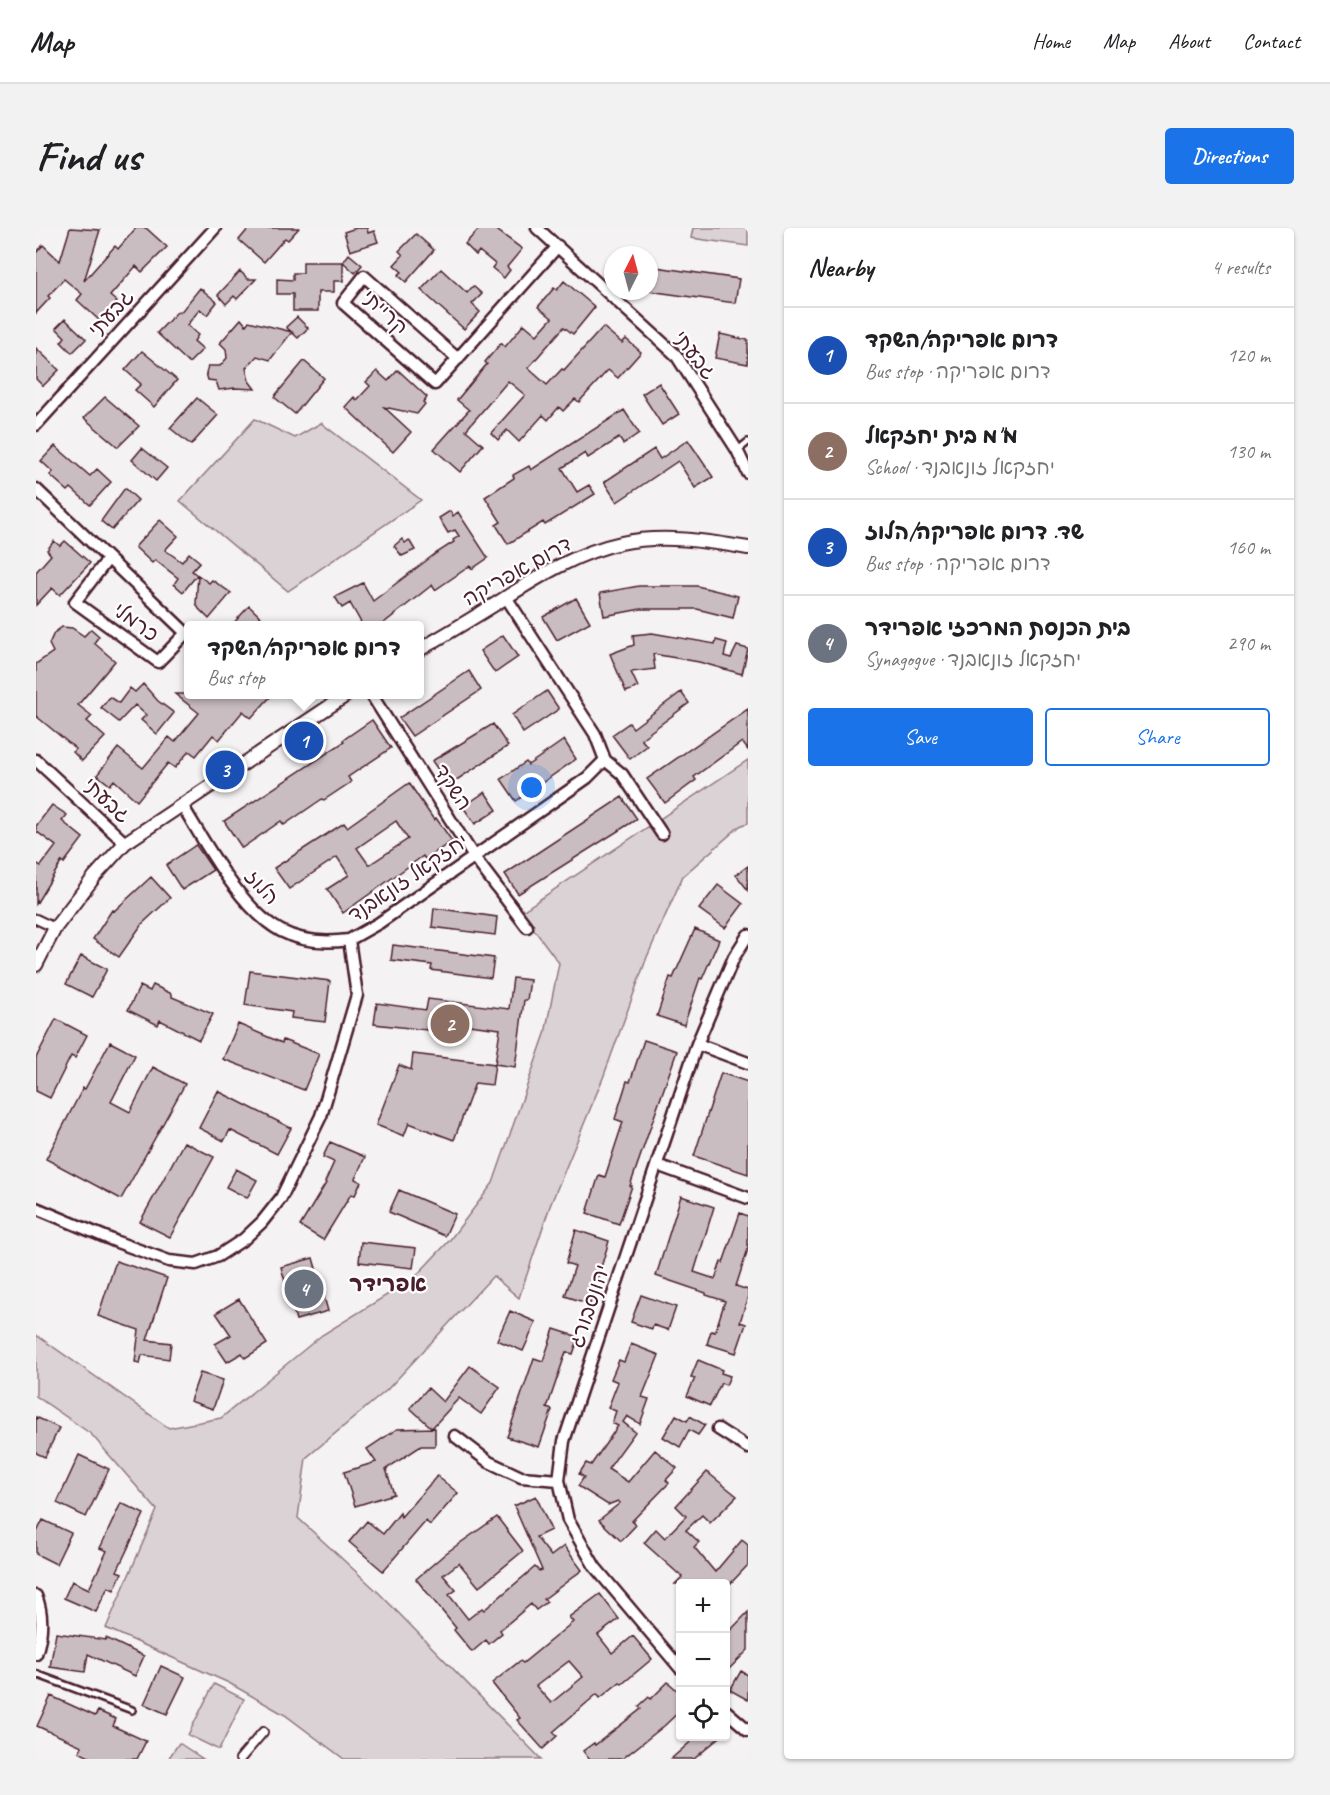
<!DOCTYPE html>
<meta charset="utf-8">
<style>
:root{--surface:#fff;--page:#f2f2f2;--text:#202124;--muted:#757577;--line:#e0e0e0;--accent:#1a73e8}
body{margin:0;font-family:Caveat,"Playpen Sans Hebrew",sans-serif;background:var(--page);color:var(--text)}
.controls{position:absolute;right:18px;bottom:18px;display:grid;overflow:hidden;border-radius:6px;box-shadow:0 2px 4px #0004}
.controls button{width:54px;height:54px;display:grid;place-items:center;padding:0;border:0;border-bottom:2px solid var(--line);background:var(--surface);color:var(--text);font:30px sans-serif}
.compass{position:absolute;left:568px;top:18px;width:54px;height:54px;border-radius:50%;background:var(--surface);box-shadow:0 2px 4px #0004;rotate:6deg}
.you{position:absolute;left:496px;top:560px;width:21px;height:21px;margin:-15px;border:4px solid #fff;border-radius:50%;background:#1a73e8;box-shadow:0 0 0 9px #1a73e833}
.badge{display:grid;place-items:center;width:39px;height:39px;border-radius:50%;background:var(--accent);color:#fff;font-size:20px;font-weight:700}
.pin{position:absolute;translate:-50% -50%;border:3px solid #fff;box-shadow:0 2px 6px #0006}
.popup{position:absolute;left:148px;top:393px;width:240px;height:78px;box-sizing:border-box;display:grid;place-content:center;border-radius:6px;background:var(--surface);filter:drop-shadow(0 2px 4px #0005);font-size:20px;white-space:nowrap;color:var(--muted)}
.popup b{font-size:22px;color:var(--text)}
.popup::after{content:'';position:absolute;left:50%;top:100%;margin-left:-12px;border:12px solid transparent;border-top-color:var(--surface)}
.list{margin:0;padding:0;list-style:none}
h2{display:flex;justify-content:space-between;align-items:center;height:78px;margin:0;padding:0 24px;font-size:26px}
h2 small{font-size:20px;font-weight:400;color:var(--muted)}
.list li{display:grid;grid-template-columns:39px 1fr auto;gap:18px;align-items:center;box-sizing:border-box;height:96px;padding:0 24px;border-top:2px solid var(--line)}
.list b{display:block;font-size:22px;white-space:nowrap}
.list p{margin:0;font-size:20px;white-space:nowrap;color:var(--muted)}
.list em{font-size:20px;font-style:normal;color:var(--muted)}
.actions{display:flex;gap:12px;padding:18px 24px}
.actions a{flex:1;padding:14px 0;border:2px solid var(--accent);border-radius:6px;text-align:center;font-size:21px;color:var(--accent)}
.actions .main{background:var(--accent);color:#fff}
.icon{flex:none;width:33px;height:33px;fill:none;stroke:currentColor;stroke-width:2;stroke-linecap:round;stroke-linejoin:round}
.map{position:relative;flex:none;width:712px;height:1531px;overflow:hidden;border-radius:6px}
header{display:flex;align-items:center;gap:36px;box-sizing:border-box;height:84px;padding:0 30px;background:var(--surface);border-bottom:2px solid var(--line)}
header strong{font-size:28px}
nav{display:flex;gap:33px;margin-inline-start:auto;font-size:21px}
.intro{display:flex;align-items:center;justify-content:space-between;box-sizing:border-box;height:144px;padding:0 36px}
h1{margin:0;font-size:42px}
.button{padding:15px 27px;border-radius:6px;background:var(--accent);color:#fff;font-size:21px;font-weight:700}
main{display:flex;gap:36px;padding:0 36px}
aside{flex:1;background:var(--surface);border-radius:6px;box-shadow:0 2px 4px #0004}
.map>svg:first-child{display:block}
.green{fill:#dbd2d5;stroke:#927880;stroke-width:1.5}
.building{fill:#cabdc1;stroke:#4a1f2b;stroke-width:1.5;fill-rule:evenodd}
.lines{fill:none;stroke-linecap:round;stroke-linejoin:round}
.service-casing{stroke:#4a1f2b;stroke-width:10}
.pedestrian-casing{stroke:#4a1f2b;stroke-width:12}
.minor-casing{stroke:#4a1f2b;stroke-width:15}
.tertiary-casing{stroke:#4a1f2b;stroke-width:16}
.service{stroke:#fff;stroke-width:5}
.pedestrian{stroke:#fff;stroke-width:8}
.minor{stroke:#fff;stroke-width:10}
.tertiary{stroke:#fff;stroke-width:12}
.labels{text-anchor:middle;stroke-width:4.5;stroke-linejoin:round;paint-order:stroke}
.street-label{font-size:21px;fill:#4a1f2b;stroke:#fff}
.neighbourhood-label{font-size:22px;font-weight:bold;fill:#4a1f2b;stroke:#fff}
</style>
<header>
<strong>Map</strong>
<nav><a>Home</a><a>Map</a><a>About</a><a>Contact</a></nav>
</header>
<div class="intro"><h1>Find us</h1><a class="button">Directions</a></div>
<main>
<div class="map">
<svg width="712" height="1531" viewBox="0 0 712 1531">
<rect width="100%" height="100%" fill="#f4f2f2"/>
<filter id="ink" filterUnits="userSpaceOnUse"><feTurbulence type="fractalNoise" baseFrequency=".0167" numOctaves="2"/><feDisplacementMap in="SourceGraphic" scale="12" xChannelSelector="R" yChannelSelector="G"/><feConvolveMatrix kernelMatrix="1 2 1 2 8 2 1 2 1" color-interpolation-filters="sRGB"/></filter>
<g filter="url(#ink)">
<!-- green -->
<path class="green" d="M657 0H712V18L655 10Z
M219 191 259 210 285 195 385 272 252 363 144 273Z
M712 532V595L704 598 647 648 611 729 567 850 514 978 483 1070 457 1048 351 1162 270 1230 262 1290 343 1365 505 1531H308L249 1487 193 1455 70 1400 121 1282 55 1206 0 1168V1107L133 1200 185 1190 286 1107 377 1051 413 1013 457 955 509 806 523 735 485 684Z
M178 1456 208 1471 183 1522 152 1507Z
M143 1515 167 1531H132Z"/>
<!-- building -->
<path class="building" d="M34 0 64 2 48 53 79 18 82 21 100 0H110L131 19 106 44 100 38 74 68 81 74 64 93 41 72 46 66 28 51 12 68 14 70 0 85V25L7 17 24 33Z
M213 0H263L252 12 249 10 228 34 203 12Z
M320 0H331L332 5 338 3 342 14 314 23 308 4Z
M444 0H458L486 21 471 39 474 42 468 50 456 40 459 36 443 23 440 27 429 16Z
M380 6 398 22 370 54 362 47 366 44 358 37 367 27 363 23Z
M313 26 326 37 319 45 307 34Z
M267 34H307V53H298V64H282V83H257V66H241V51L257 52V45H267Z
M613 38 703 51 699 75 613 63Z
M405 41 431 65 437 58 446 66 436 76 444 84 428 101 385 62Z
M204 43 212 51H220L201 71 198 68 190 76 182 67Z
M528 53 559 79 537 106 528 99 492 140 511 157 526 141 528 142 567 99 586 115 590 111 605 124 582 150 572 142 543 174 539 171 527 183 523 179 512 192 507 187 483 214 471 202 462 212 455 205 489 167 472 153 430 202 447 217 424 244 398 221 433 182 421 172 451 136 449 134 465 115 469 119 488 96 501 107 516 90 502 79 518 60 521 62Z
M164 60 181 74 171 87 164 81 151 97 162 107 158 113 167 121 153 135 121 105 142 83 144 85Z
M261 89 272 100 262 110 250 99Z
M29 91 50 111 36 125 25 114 29 109 20 100Z
M205 91 210 97 213 93 256 104 234 132 221 128 210 140 213 153 219 161 199 160 183 162 180 153 172 152 170 145 172 138H184L191 130 190 121 184 115Z
M684 106 712 112V136L679 130Z
M0 120 23 142 7 158 0 151Z
M106 123 141 152 118 179 99 162 105 156 89 142Z
M268 133 288 150 259 186 238 169Z
M362 142 391 169 387 174 389 176 381 186 348 179 375 204 357 224 309 179 318 169 321 172 334 158 330 154 341 143 352 153Z
M623 155 643 186 626 197 606 166Z
M69 169 103 198 82 219 48 190Z
M161 170 182 187 155 217 134 200Z
M588 182 603 205 587 216 583 210 552 230 549 225 526 240 541 264 553 257 559 266 509 297 507 294 472 316 460 297 465 294 449 269 478 250 477 247 493 238 495 242Z
M652 212 677 249 659 260 642 233 581 274 568 254 618 221 624 231Z
M19 218 54 248 61 241 75 254 54 277 35 260 32 263 14 247 17 244 5 233Z
M106 220 131 240 120 253 96 232Z
M89 260 102 272 76 302 65 293Z
M414 283 417 288 422 284 452 330 436 341 434 338 399 362 396 357 344 398H327L314 375 306 380 299 369 327 355 337 373 399 326 418 314 417 312 423 308 419 302 412 305 403 290Z
M124 292 142 308 129 322 146 334 153 325 164 334 156 343 161 347 147 364 138 356 142 350 119 332 116 335 99 319Z
M366 311 369 315 373 312 379 322 366 328 358 318Z
M18 313 24 318 29 313 54 335 24 367 16 360 0 377V344L15 327 11 322Z
M162 347 173 355 176 352 195 365 173 391 163 381 160 375Z
M603 358H661L702 368 697 390 661 381H605L568 388 564 365Z
M540 370 554 394 521 412 507 389Z
M213 378 234 398H195Z
M26 399 36 400 48 408 55 401 63 408 58 415 79 433 42 477 56 488 51 493 69 509 46 533 37 524 40 521 0 488V436L17 424 13 416 18 405Z
M616 405 679 416 680 412 691 415 688 428 695 430 701 418 712 421 706 446 663 434 617 426 619 441 595 444 602 459 590 464 574 426 598 417 597 407Z
M467 407 482 429 459 445 444 423Z
M433 443 445 462 376 508 363 490Z
M107 456 122 473 138 485 121 506 105 492 110 487 99 477 83 494 65 480 74 469 83 475 94 460 99 464Z
M511 463 523 481 487 505 476 487Z
M645 464 653 475 605 511 611 518 594 531 576 507 593 495 597 500Z
M139 466H237L215 490 207 483 183 512 177 507 160 528 153 523 139 540 132 535 101 573 78 552 74 557 61 547 82 520 107 540 133 509 139 514 163 485Z
M712 481V522L706 514 658 549 660 552 629 575 611 551Z
M336 492 355 520 312 549 315 554 288 572 286 571 248 597 245 593 206 620 188 593 308 514 307 512Z
M457 496 472 518 413 557 396 533Z
M528 512 540 531 480 573 465 551 490 534 492 537Z
M373 555 398 592 400 590 416 613 389 631 387 628 307 685 291 661 313 647 301 629 253 661 238 640 308 595 311 599ZM360 593 372 611 333 637 321 620Z
M449 564 461 582 439 596 427 579Z
M586 569 601 591 482 666 469 646Z
M16 577 31 587 26 593 47 610 28 635 26 633 0 676V635L5 638 20 618 0 603V598Z
M160 617 177 642 146 662 130 637Z
M712 638V662L700 647Z
M115 649 134 670 106 696 83 729 57 711 76 682 78 683Z
M682 657 707 676 689 700 663 681Z
M398 680 461 689 459 707 396 699Z
M659 701 683 712 666 751 664 750 648 797 621 788 634 749 637 750Z
M357 717 458 730 455 750 395 742 396 737 355 732Z
M45 728 71 741 56 769 30 756Z
M214 743 294 753 289 794 255 790 256 784 209 777Z
M477 750 494 752 491 772H488L479 839 459 836 464 801 393 792 391 802 338 796 341 775 390 782 392 771 473 781Z
M117 757 136 766V769L177 786 163 812 124 792 122 797 92 782 104 758 114 763Z
M20 791 51 807 39 830 35 828 14 870 0 863V830Z
M202 796 246 815 247 812 283 826 268 862 187 831Z
M608 812 641 823 594 958H596L583 996 551 985 563 947 569 949 587 894 579 891 591 853 594 854Z
M74 814 99 827 75 874 94 884 117 839 149 856 85 971 10 931 47 860 49 861Z
M377 826 459 836 456 857 439 855 418 912 373 895 368 908 340 897 363 837 375 842Z
M685 845 712 854V946L658 928Z
M182 863 255 900 241 926 194 902 188 913 163 900Z
M148 914 178 929 134 1009 104 994Z
M294 914 329 929 319 951 325 954 319 967 315 966 287 1012 264 998 290 955 289 954 298 934 287 929Z
M200 941 221 952 211 970 190 959Z
M363 962 419 986 409 1008 353 984Z
M645 968 678 979 658 1044 679 1051 685 1034 687 1035 704 985 712 988V1021L700 1058 712 1062V1068L704 1094 710 1096 700 1125 671 1116 675 1103 679 1104 689 1073 670 1067V1065L620 1048Z
M540 1002 573 1013 554 1076 529 1068 539 1038 530 1035Z
M325 1014 380 1020 377 1040 323 1034Z
M277 1030 292 1083 260 1092 245 1039Z
M80 1033 131 1050 111 1112 135 1115 133 1131 106 1127 104 1135 99 1134 103 1102 62 1088Z
M605 1067 640 1079 632 1102 617 1097 616 1101 595 1094Z
M203 1071 231 1116 209 1130 206 1125 191 1134 179 1116 195 1107 180 1085Z
M474 1083 500 1094 487 1123 461 1112Z
M518 1101 543 1109 537 1126 530 1124 511 1180 516 1182 503 1219 471 1209 498 1130 507 1133Z
M595 1116 623 1127 606 1169 613 1171 604 1196 591 1188 587 1194 599 1204 572 1241 592 1254 619 1222 641 1240 630 1252 633 1255 596 1293 600 1297 585 1313 563 1292 584 1275 582 1273 572 1277 542 1258 548 1249 543 1246 550 1235 555 1237 582 1198 576 1195 580 1183 572 1180 582 1154 575 1151 583 1132 588 1134Z
M662 1132 686 1142 685 1145 694 1148 690 1157 685 1155 674 1178 651 1168 659 1150 655 1149Z
M434 1138 464 1159 445 1186 423 1170 396 1200 374 1180 392 1160 407 1174Z
M164 1145 187 1152 177 1181 154 1173Z
M640 1187 651 1193 654 1188 669 1197 662 1207 653 1202 644 1219 627 1209Z
M0 1189 23 1200 9 1229 0 1225Z
M399 1200V1218H385L350 1241 358 1266 319 1278 308 1244 340 1234 331 1221 361 1201Z
M43 1227 73 1241 50 1289 21 1275Z
M671 1244 701 1268 674 1295 666 1287 650 1302 663 1314 658 1319 679 1344 706 1312 712 1317V1337L694 1356H639L646 1349 608 1315 620 1301 629 1310 650 1288 640 1278Z
M401 1248 422 1265 394 1297 390 1293 347 1343 313 1314 331 1293 347 1306 364 1285 365 1289Z
M500 1268 515 1302 500 1309 515 1328 528 1318 546 1342 508 1371 511 1374 500 1382 495 1376 464 1402 466 1405 453 1416 450 1412 436 1424 418 1402 420 1400 380 1351 410 1325 461 1289 487 1323 443 1359 423 1335 407 1347 420 1362 413 1367 432 1391 446 1380 448 1382 499 1339 503 1343 506 1342 478 1278Z
M85 1275 108 1286 81 1343 86 1345 78 1362 72 1359 60 1384 28 1370 36 1353 53 1361 71 1323 64 1320Z
M7 1292 35 1305 20 1336 0 1326V1306Z
M564 1366 583 1391 562 1407 576 1425 597 1408 616 1431 586 1456 584 1454 564 1470 561 1466 517 1504 521 1508 507 1521 481 1492 484 1490 456 1455 484 1433 487 1435 537 1394 533 1389ZM533 1433 547 1449 515 1475 500 1458Z
M712 1384V1422L690 1444V1407Z
M20 1405 70 1412V1410L108 1428 99 1448 52 1426 49 1444 14 1439Z
M125 1438 149 1449 131 1486 108 1476Z
M705 1443 712 1447V1472L694 1462Z
M632 1454 645 1466V1482L628 1498 586 1531H553L547 1523 558 1515 559 1517 605 1481 603 1478 613 1469 615 1471Z
M15 1468 59 1488 62 1483 80 1491 77 1498 110 1513 101 1531H57L43 1524 46 1518 1 1498Z
M660 1509H684L658 1531H635Z"/>
<g class="lines">
<defs>
<path id="service" d="M702 222 712 214
M0 1446 96 1482"/>
<path id="pedestrian" d="M0 691 19 700
M204 1531 227 1504"/>
<path id="minor" d="M501 0 640 127 701 222 712 245
M422 131 328 48 307 75 399 156 522 18
M0 197 179 0
M0 261 150 405 122 434 39 374 72 331
M335 466 438 629 491 699
M0 532 89 615
M569 532 586 546 626 606
M146 577C170 616 205 682 245 703 266 714 291 715 313 712
M661 816 712 835
M621 937 712 970
M0 980 81 1014 133 1033 160 1036 182 1028 208 1011 226 994 245 970 285 888 321 767 313 712 343 695 551 550 569 532 559 506 470 369
M682 1201 712 1220
M419 1208 453 1234 485 1249 523 1252
M0 1368C8 1387 6 1407 0 1426
M644 1440 559 1339 532 1292 523 1252 528 1213 661 816 698 729 712 707
M690 1483 712 1502"/>
<path id="tertiary" d="M383 422C412 405 441 388 469 370 505 347 543 324 585 315 626 306 671 313 712 320
M0 737 19 700 59 648 89 615 312 466"/>
</defs>
<!-- service casing -->
<use href="#service" class="service-casing"/>
<!-- pedestrian casing -->
<use href="#pedestrian" class="pedestrian-casing"/>
<!-- minor casing -->
<use href="#minor" class="minor-casing"/>
<!-- tertiary casing -->
<use href="#tertiary" class="tertiary-casing"/>
<!-- service -->
<use href="#service" class="service"/>
<!-- pedestrian -->
<use href="#pedestrian" class="pedestrian"/>
<!-- minor -->
<use href="#minor" class="minor"/>
<!-- tertiary -->
<use href="#tertiary" class="tertiary"/>
</g>
</g>
<g class="labels">
<!-- street labels -->
<g class="street-label">
<text transform="translate(349 84) rotate(44)" y="7">קרייתי</text>
<text transform="translate(75 85) rotate(-47)" y="7">גבעתי</text>
<text transform="translate(659 127) rotate(52)" y="7">גבעתי</text>
<text transform="translate(481 343) rotate(-29)" y="7">דרום אפריקה</text>
<text transform="translate(100 394) rotate(36)" y="7">כרמלי</text>
<text transform="translate(417 559) rotate(57)" y="7">השקד</text>
<text transform="translate(71 572) rotate(43)" y="7">גבעתי</text>
<text transform="translate(372 650) rotate(-34)" y="7">יחזקאל זונאבנד</text>
<text transform="translate(226 659) rotate(47)" y="7">הלוז</text>
<text transform="translate(553 1078) rotate(-71)" y="7">יהונסבורג</text>
</g>
<!-- neighbourhood labels -->
<g class="neighbourhood-label">
<text x="352" y="1063">אפרידר</text>
</g>
</g>
</svg>
<div class="controls">
<button>+</button>
<button>−</button>
<button><svg class="icon" aria-label="locate" viewBox="0 0 24 24"><circle cx="12" cy="12" r="6"/><path d="M12 2v4M12 18v4M2 12h4M18 12h4"/></svg></button>
</div>
<svg class="compass" viewBox="-18 -18 36 36"><path d="M0-13l5 13h-10z" fill="#e53935"/><path d="M0 13l5-13h-10z" fill="#757577"/></svg>
<div class="you"></div>
<div class="pin badge" style="left:268px;top:513px;background:#1a4fb4">1</div>
<div class="popup"><b>דרום אפריקה/השקד</b>Bus stop</div>
<div class="pin badge" style="left:414px;top:796px;background:#8d6e63">2</div>
<div class="pin badge" style="left:189px;top:542px;background:#1a4fb4">3</div>
<div class="pin badge" style="left:268px;top:1061px;background:#6b7280">4</div>
</div>
<aside>
<h2>Nearby<small>4 results</small></h2>
<ul class="list">
<li><span class="badge" style="background:#1a4fb4">1</span><div><b>דרום אפריקה/השקד</b><p>Bus stop · דרום אפריקה</p></div><em>120 m</em></li>
<li><span class="badge" style="background:#8d6e63">2</span><div><b>מ&quot;מ בית יחזקאל</b><p>School · יחזקאל זונאבנד</p></div><em>130 m</em></li>
<li><span class="badge" style="background:#1a4fb4">3</span><div><b>שד. דרום אפריקה/הלוז</b><p>Bus stop · דרום אפריקה</p></div><em>160 m</em></li>
<li><span class="badge" style="background:#6b7280">4</span><div><b>בית הכנסת המרכזי אפרידר</b><p>Synagogue · יחזקאל זונאבנד</p></div><em>290 m</em></li>
</ul>
<div class="actions"><a class="main">Save</a><a>Share</a></div>
</aside>
</main>
